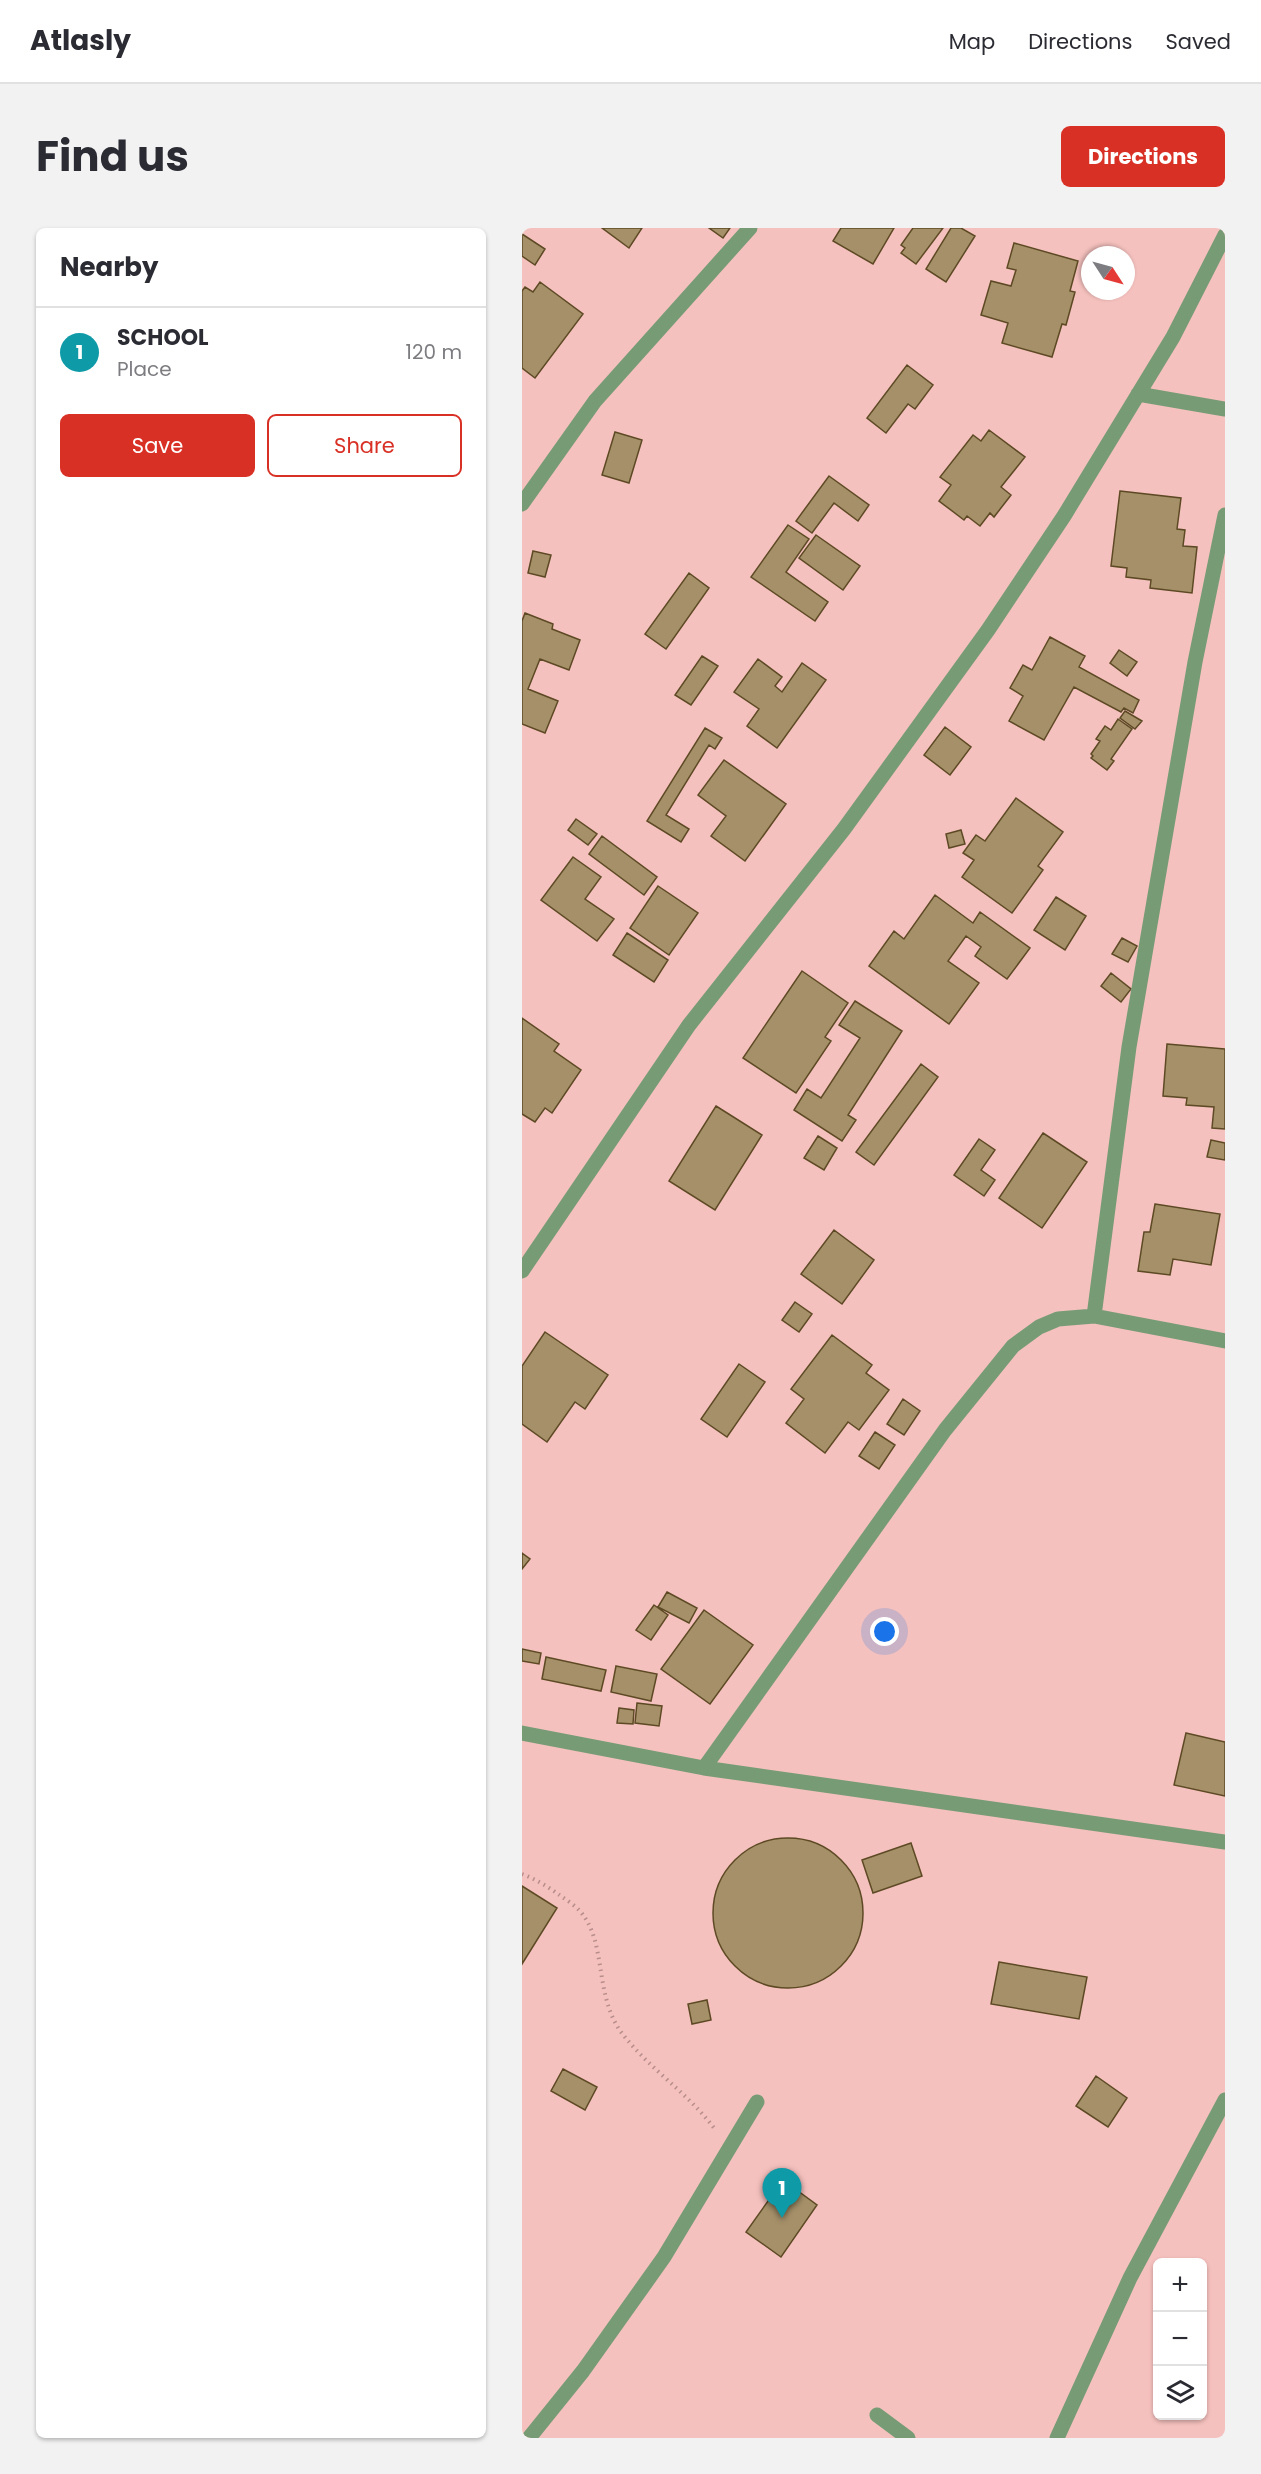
<!DOCTYPE html>
<meta charset="utf-8">
<style>
:root{--surface:#fff;--page:#f2f2f3;--text:#2b2b33;--muted:#7c7c81;--line:#e1e1e2;--accent:#d93025}
body{margin:0;font-family:Poppins,sans-serif;background:var(--page);color:var(--text)}
.controls{position:absolute;right:18px;bottom:18px;display:grid;overflow:hidden;border-radius:9px;box-shadow:0 2px 4px #0004}
.controls button{width:54px;height:54px;display:grid;place-items:center;padding:0;border:0;border-bottom:2px solid var(--line);background:var(--surface);color:var(--text);font:30px sans-serif}
.compass{position:absolute;left:559px;top:18px;width:54px;height:54px;border-radius:50%;background:var(--surface);box-shadow:0 2px 4px #0004;rotate:126deg}
.you{position:absolute;left:363px;top:1404px;width:21px;height:21px;margin:-15px;border:4px solid #fff;border-radius:50%;background:#1a73e8;box-shadow:0 0 0 9px #1a73e833}
.badge{display:grid;place-items:center;width:39px;height:39px;border-radius:50%;background:var(--accent);color:#fff;font-size:20px;font-weight:700}
.pin{position:absolute;translate:-50% -50px;filter:drop-shadow(0 2px 3px #0008)}
.pin::after{content:'';position:absolute;top:32px;width:21px;height:18px;background:inherit;clip-path:polygon(0 0,100% 0,50% 100%)}
.list{margin:0;padding:0;list-style:none}
h2{display:flex;justify-content:space-between;align-items:center;height:78px;margin:0;padding:0 24px;font-size:26px}
h2 small{font-size:20px;font-weight:400;color:var(--muted)}
.list li{display:grid;grid-template-columns:39px 1fr auto;gap:18px;align-items:center;box-sizing:border-box;height:90px;padding:0 24px;border-top:2px solid var(--line)}
.list b{display:block;font-size:22px;white-space:nowrap}
.list p{margin:0;font-size:20px;white-space:nowrap;color:var(--muted)}
.list em{font-size:20px;font-style:normal;color:var(--muted)}
.actions{display:flex;gap:12px;padding:18px 24px}
.actions a{flex:1;padding:14px 0;border:2px solid var(--accent);border-radius:9px;text-align:center;font-size:21px;color:var(--accent)}
.actions .main{background:var(--accent);color:#fff}
.icon{flex:none;width:33px;height:33px;fill:none;stroke:currentColor;stroke-width:2;stroke-linecap:round;stroke-linejoin:round}
.map{position:relative;flex:none;width:703px;height:2210px;overflow:hidden;border-radius:9px}
header{display:flex;align-items:center;gap:36px;box-sizing:border-box;height:84px;padding:0 30px;background:var(--surface);border-bottom:2px solid var(--line)}
header strong{font-size:28px}
nav{display:flex;gap:33px;margin-inline-start:auto;font-size:21px}
.intro{display:flex;align-items:center;justify-content:space-between;box-sizing:border-box;height:144px;padding:0 36px}
h1{margin:0;font-size:42px}
.button{padding:15px 27px;border-radius:9px;background:var(--accent);color:#fff;font-size:21px;font-weight:700}
main{display:flex;gap:36px;padding:0 36px}
aside{flex:1;background:var(--surface);border-radius:9px;box-shadow:0 2px 4px #0004}
.map>svg:first-child{display:block}
.building{fill:#a59069;stroke:#5d4a24;stroke-width:1.5}
.lines{fill:none;stroke-linecap:round;stroke-linejoin:round}
.path{stroke:#b78e8b;stroke-width:4;stroke-dasharray:1.5 4.5;stroke-linecap:butt}
.minor{stroke:#779c75;stroke-width:15}
</style>
<header>
<strong>Atlasly</strong>
<nav><a>Map</a><a>Directions</a><a>Saved</a></nav>
</header>
<div class="intro"><h1>Find us</h1><a class="button">Directions</a></div>
<main>
<aside>
<h2>Nearby<small></small></h2>
<ul class="list">
<li><span class="badge" style="background:#0f9aa8">1</span><div><b>SCHOOL</b><p>Place</p></div><em>120 m</em></li>
</ul>
<div class="actions"><a class="main">Save</a><a>Share</a></div>
</aside>
<div class="map">
<svg width="703" height="2210" viewBox="0 0 703 2210">
<rect width="100%" height="100%" fill="#f5c1be"/>
<!-- building -->
<path class="building" d="M80 0H120L107 20Z
M187 0H208L201 10Z
M319 0H372L351 36 311 13Z
M391 0H421L394 36 379 25 383 20 379 17Z
M429 0H439L453 8 424 54 404 41Z
M0 6 23 21 13 37 0 28Z
M492 15 556 33 548 63 553 64 544 97 540 96 530 129 480 115 486 95 459 87 469 53 489 58 494 42 485 40Z
M18 54 61 86 13 150 0 140V63L3 59 11 64Z
M385 137 411 157 393 181 386 176 364 205 345 190Z
M467 202 503 229 479 259 489 267 472 289 468 285 458 298 445 288 442 292 417 273 429 257 418 249 451 207 459 213Z
M93 204 120 212 107 255 80 247Z
M307 248 347 277 336 293 312 275 290 305 274 293Z
M598 263 659 270 655 301 663 302 661 318 675 319 670 365 628 360 629 352 604 349 605 340 589 338Z
M266 297 287 311 264 344 306 374 293 393 229 349Z
M294 307 338 338 321 362 277 330Z
M11 323 29 327 23 349 6 345Z
M167 345 187 360 144 421 123 406Z
M3 385 31 396 30 401 58 412 47 442 18 431 6 461 36 473 23 505 0 496V393Z
M528 409 563 428 557 439 617 472 611 485 602 480 599 484 552 459 522 512 487 493 501 468 488 460 501 437 510 442Z
M597 422 615 434 605 448 588 435Z
M180 428 196 438 169 477 153 467Z
M236 431 260 449 253 458 260 464 280 435 304 452 255 520 225 498 237 481 212 464Z
M603 483 620 493 613 501 598 490Z
M596 491 610 501 589 531 592 533 585 542 569 530 571 528 569 526 578 513 574 511 583 498 589 502Z
M423 499 449 519 428 547 402 527Z
M183 500 200 510 193 521 187 517 144 587 167 601 159 614 125 593Z
M202 532 264 576 223 633 189 608 204 588 176 567Z
M494 570 541 604 516 638 521 642 490 685 440 649 452 632 441 625 454 607 463 613Z
M54 591 75 606 66 617 46 602Z
M439 602 443 616 427 620 424 606Z
M80 608 135 649 122 667 67 626Z
M51 629 79 649 63 671 92 691 75 713 19 672Z
M136 658 176 685 147 727 108 700Z
M413 667 451 695 458 684 508 720 485 751 453 728 459 719 444 708 426 733 457 755 427 796 347 738 372 703 382 711Z
M534 669 564 688 543 722 512 702Z
M105 705 146 732 132 754 91 727Z
M600 710 615 718 606 734 590 726Z
M280 743 326 775 303 809 309 813 274 865 221 830Z
M589 745 609 761 599 774 579 758Z
M333 773 380 803 326 887 334 892 320 913 272 882 285 861 299 870 338 810 317 797Z
M0 790 37 816 32 823 59 842 30 885 23 880 13 894 0 886Z
M645 816 703 821V901L690 900 692 879 664 877 665 870 641 868Z
M399 836 416 849 352 937 334 924Z
M194 878 240 907 193 982 147 953Z
M521 905 565 934 520 1000 477 970Z
M296 908 315 920 302 942 282 930Z
M457 911 473 922 459 942 473 952 462 968 432 947Z
M689 912 703 915V932L685 929Z
M633 976 698 986 689 1037 651 1031 648 1047 616 1043 622 1004H628Z
M312 1002 352 1032 320 1076 279 1046Z
M273 1074 290 1086 277 1104 260 1092Z
M23 1104 86 1147 63 1181 53 1174 25 1214 0 1196V1138Z
M310 1107 350 1137 344 1145 367 1162 337 1202 326 1194 303 1225 264 1195 282 1171 269 1161Z
M217 1136 243 1154 205 1209 179 1191Z
M381 1171 398 1183 382 1207 365 1196Z
M353 1204 373 1217 357 1241 337 1228Z
M0 1325 8 1331 0 1341Z
M145 1364 175 1380 167 1395 136 1379Z
M132 1377 146 1387 129 1412 114 1402Z
M182 1382 231 1417 188 1476 139 1441Z
M0 1421 19 1425 17 1436 0 1433Z
M24 1429 84 1442 79 1463 20 1451Z
M94 1438 135 1446 129 1473 89 1464Z
M115 1475 140 1478 137 1498 113 1495Z
M97 1480 112 1482 111 1496 95 1495Z
M664 1505 703 1514V1568L652 1557Z
M191 1685a75 75 0 1 1 150 0a75 75 0 1 1-150 0Z
M389 1615 400 1648 351 1665 340 1632Z
M0 1658 35 1680 0 1736Z
M477 1734 565 1749 557 1791 469 1776Z
M185 1772 189 1792 170 1796 166 1776Z
M41 1841 75 1859 63 1882 29 1863Z
M574 1848 605 1870 586 1899 554 1878Z
M261 1952 295 1977 259 2029 224 2004Z"/>
<g class="lines">
<!-- path -->
<path class="path" d="M0 1646C13 1651 25 1658 36 1666 44 1672 55 1678 61 1687 84 1717 73 1768 99 1804 126 1840 165 1864 192 1900"/>
<!-- minor -->
<path class="minor" d="M616 166 703 181
M0 276 73 173 228 0
M0 1043 167 797 322 601 466 402 542 288 651 109 703 7
M572 1088 607 819 673 434 703 287
M0 1505 182 1540 703 1614
M182 1540 423 1202 491 1118 517 1099 536 1091 572 1088 703 1113
M355 2187 386 2210
M7 2210 61 2143 142 2029 235 1874
M535 2210 608 2050 703 1872"/>
</g>
</svg>
<div class="controls">
<button>+</button>
<button>−</button>
<button><svg class="icon" aria-label="layers" viewBox="0 0 24 24"><path d="M12 4l9 5-9 5-9-5zM3 14l9 5 9-5"/></svg></button>
</div>
<svg class="compass" viewBox="-18 -18 36 36"><path d="M0-13l5 13h-10z" fill="#e53935"/><path d="M0 13l5-13h-10z" fill="#7c7c81"/></svg>
<div class="you"></div>
<div class="pin badge" style="left:260px;top:1990px;background:#0f9aa8">1</div>
</div>
</main>
